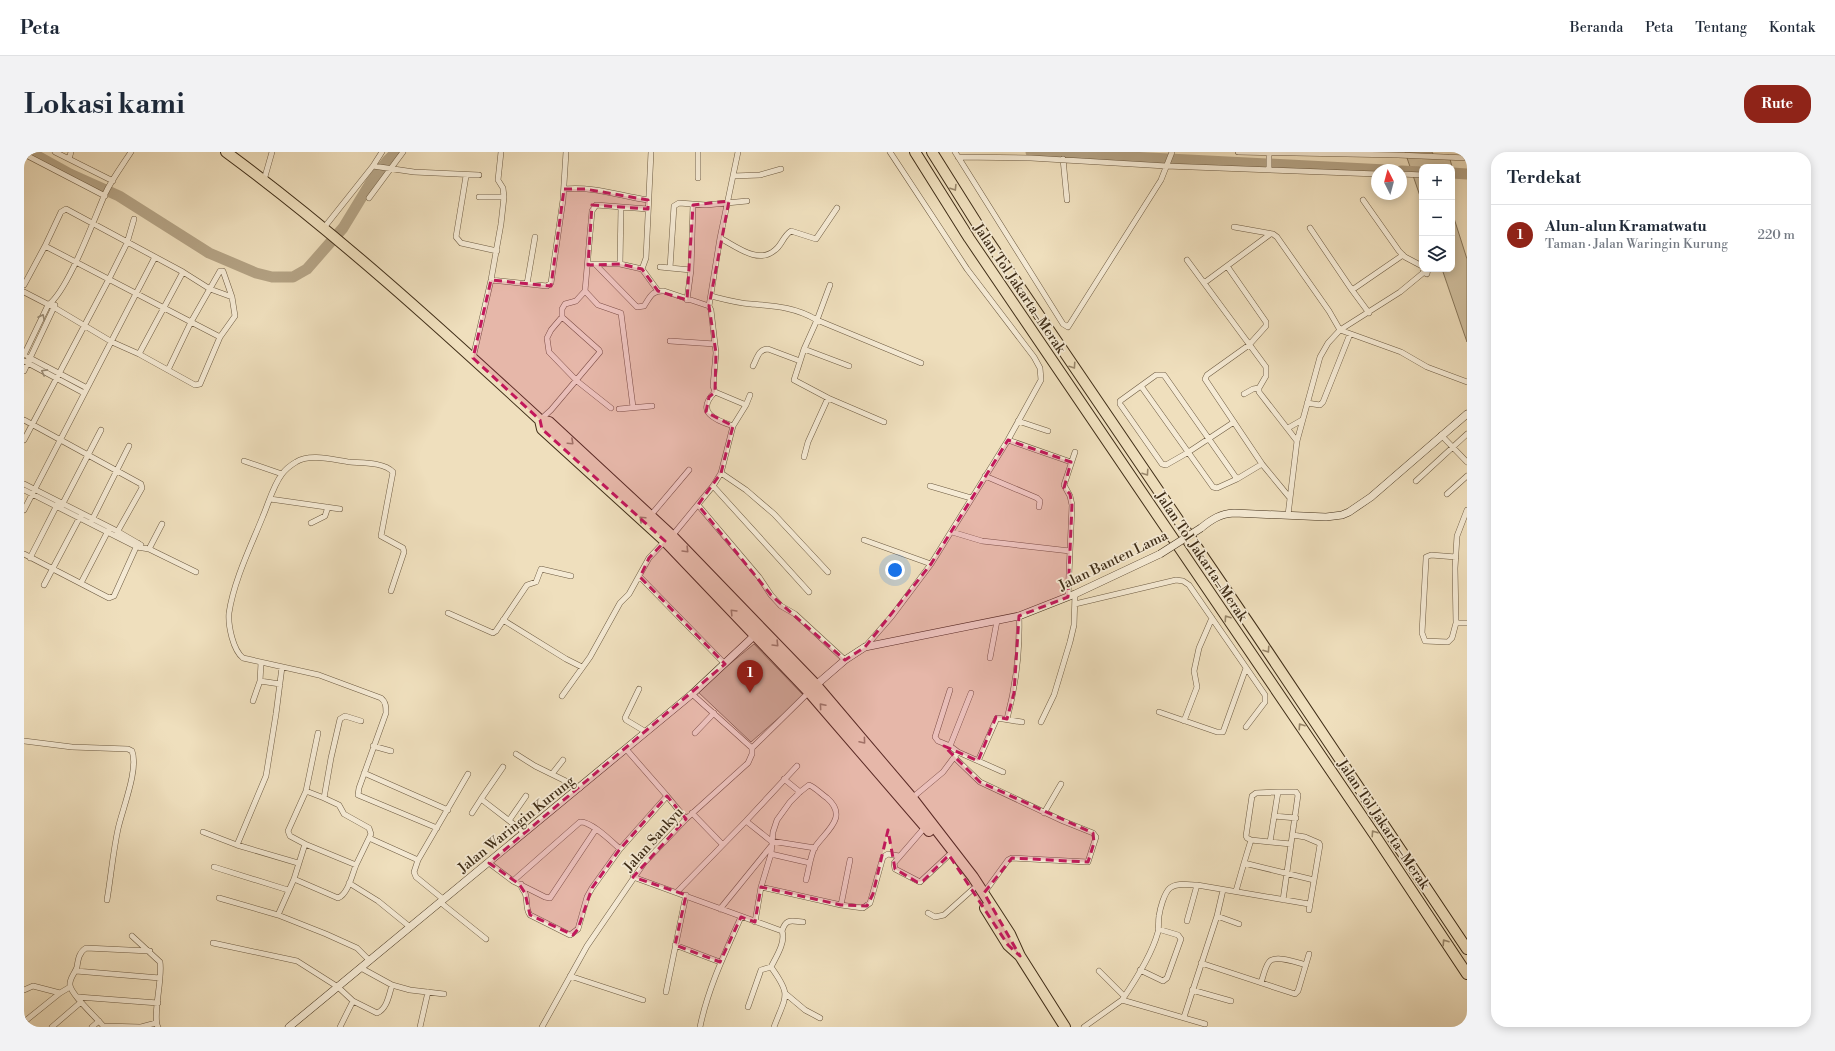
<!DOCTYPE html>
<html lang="id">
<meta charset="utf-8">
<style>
:root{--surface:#fff;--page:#f2f2f3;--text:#1f2937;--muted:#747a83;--line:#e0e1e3;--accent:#8f2418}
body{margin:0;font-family:"Libre Bodoni",serif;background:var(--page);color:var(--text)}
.controls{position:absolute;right:12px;top:12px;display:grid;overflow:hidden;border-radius:8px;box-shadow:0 2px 10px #0003}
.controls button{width:36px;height:36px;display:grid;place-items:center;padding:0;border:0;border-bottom:1px solid var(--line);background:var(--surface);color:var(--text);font:20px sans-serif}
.compass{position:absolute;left:1347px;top:12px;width:36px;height:36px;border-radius:50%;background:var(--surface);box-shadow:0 2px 10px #0003;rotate:354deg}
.you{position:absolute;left:871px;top:418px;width:14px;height:14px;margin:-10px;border:3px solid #fff;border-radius:50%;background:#1a73e8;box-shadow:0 0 0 6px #1a73e833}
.badge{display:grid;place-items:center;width:26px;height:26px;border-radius:50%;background:var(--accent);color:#fff;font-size:13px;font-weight:700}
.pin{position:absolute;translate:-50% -33px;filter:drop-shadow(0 1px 2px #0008)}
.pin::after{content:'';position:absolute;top:21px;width:14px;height:12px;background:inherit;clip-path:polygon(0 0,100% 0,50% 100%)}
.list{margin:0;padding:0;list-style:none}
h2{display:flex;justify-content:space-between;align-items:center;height:52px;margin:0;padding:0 16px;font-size:17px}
h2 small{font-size:13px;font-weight:400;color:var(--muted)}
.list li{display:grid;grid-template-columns:26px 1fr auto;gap:12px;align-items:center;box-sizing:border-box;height:60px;padding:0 16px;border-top:1px solid var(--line)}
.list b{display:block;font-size:15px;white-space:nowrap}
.list p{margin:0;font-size:13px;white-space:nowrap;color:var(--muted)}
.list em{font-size:13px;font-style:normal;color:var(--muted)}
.icon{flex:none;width:22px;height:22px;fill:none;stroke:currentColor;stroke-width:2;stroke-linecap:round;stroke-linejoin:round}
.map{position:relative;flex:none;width:1443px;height:875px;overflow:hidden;border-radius:16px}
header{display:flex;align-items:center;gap:24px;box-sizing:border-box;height:56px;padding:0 20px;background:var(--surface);border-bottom:1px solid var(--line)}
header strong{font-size:19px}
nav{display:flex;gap:22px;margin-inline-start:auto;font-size:14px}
.intro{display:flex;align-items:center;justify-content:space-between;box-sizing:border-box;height:96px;padding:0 24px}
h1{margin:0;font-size:28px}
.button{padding:10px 18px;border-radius:16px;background:var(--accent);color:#fff;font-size:14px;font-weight:700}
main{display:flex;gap:24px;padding:0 24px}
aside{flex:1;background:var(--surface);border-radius:16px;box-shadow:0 2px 10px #0003}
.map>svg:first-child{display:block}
.green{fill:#d1c1a1;stroke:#88785c}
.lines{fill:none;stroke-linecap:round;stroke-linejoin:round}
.river{stroke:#b4a385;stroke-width:11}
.street-casing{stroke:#6c5a41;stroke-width:6}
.secondary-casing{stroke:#402e18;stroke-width:8}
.highway-casing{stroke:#402e18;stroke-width:12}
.street{stroke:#f5ead4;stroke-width:5}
.secondary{stroke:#f5ead4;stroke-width:7}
.highway{stroke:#efdfbd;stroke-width:10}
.secondary-bridge-casing{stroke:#402e18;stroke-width:8;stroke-linecap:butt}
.secondary-bridge{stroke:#f5ead4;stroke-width:7}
.oneway{stroke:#98866a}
.oneway2{stroke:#9a8c76}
.marked{fill:#c2185b;fill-opacity:0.2;stroke:#c2185b;stroke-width:3;stroke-dasharray:8 5;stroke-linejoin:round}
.labels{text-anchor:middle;stroke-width:3.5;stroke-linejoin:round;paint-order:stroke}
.street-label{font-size:14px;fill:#402e18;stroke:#f5ead4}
</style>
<header>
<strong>Peta</strong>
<nav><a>Beranda</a><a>Peta</a><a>Tentang</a><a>Kontak</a></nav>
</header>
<div class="intro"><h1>Lokasi kami</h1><a class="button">Rute</a></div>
<main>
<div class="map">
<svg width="1443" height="875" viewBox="0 0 1443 875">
<rect width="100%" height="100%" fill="#efdfbd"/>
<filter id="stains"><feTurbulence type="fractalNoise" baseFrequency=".005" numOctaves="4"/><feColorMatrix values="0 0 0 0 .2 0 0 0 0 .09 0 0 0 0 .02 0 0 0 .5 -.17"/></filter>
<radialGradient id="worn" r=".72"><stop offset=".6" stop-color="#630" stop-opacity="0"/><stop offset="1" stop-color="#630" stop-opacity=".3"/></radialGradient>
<!-- green -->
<path class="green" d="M1381 0H1408L1410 4 1425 3 1428 15H1398V50Z
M1428 60 1443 107V190L1418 117H1428Z
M730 492 780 544 727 590 673 539Z"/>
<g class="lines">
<!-- river -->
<path class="river" d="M6 0 46 22 95 44 185 101 232 121 248 125H269L283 117 319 76 347 30 363 9 372 0
M1007 0 1362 18
M1377 19 1398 20
M1428 21 1443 22"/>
<defs>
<path id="street" d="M31 0 89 29
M674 0V26
M931 0 1039 172 1044 175 1137 28 1148 0
M1214 0 1374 3 1443 6
M1245 1V17
M0 2 81 44
M934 5 1007 6 1142 14 1353 22
M45 7 47 0
M1039 7 1043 48
M349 14 390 20 455 23
M1377 22 1398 23
M442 24 432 85 437 91 473 99
M709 24 736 23 757 17
M240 28 248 0
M540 37C570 34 596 44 624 48
M455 45H480
M345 46 379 0
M1339 48 1375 99 1381 105 1398 114
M1210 75 1249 82 1253 85 1305 159 1316 178 1304 191 1296 205 1273 289 1264 363
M1286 76 1328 138
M299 77 349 14 358 0
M696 86C712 94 734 113 751 98 758 93 759 84 767 79L792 87 813 56
M1163 108 1242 215V224L1235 236V240L1273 289
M564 112H596L597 55
M596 112 618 117 622 106 627 0
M572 113 613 155 620 154C626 145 628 138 640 139L685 154 696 86 714 0
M1203 114 1242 170V174L1225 193 1183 223 1181 227 1238 312 1266 346
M636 115 646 116
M618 117 634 139
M667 118 646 116 650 54 655 51 682 53 723 49
M1399 120 1403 122 1404 117
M467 128 523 134 527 131 539 48 542 0
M1180 131 1245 83
M503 132 511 85
M0 133 21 94 37 60 42 57 159 120 186 137 208 145
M806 133 793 168 897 211
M561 139 574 153 597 161 609 255
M0 140 31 156 88 190 115 202 171 233 176 232 196 185 211 164 208 145 199 119H196L167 170 21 94
M687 144C699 147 713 151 727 152 751 154 771 155 793 168L780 197 770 228 804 246 860 270
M663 148 667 118 669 53
M1345 161 1328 138 1379 103
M1316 178 1377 200 1403 215 1443 230
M1316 178 1376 140 1399 121
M646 189 691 192
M780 197 825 214
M115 202 159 120
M0 203 24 153C44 139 70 67 81 42 88 27 98 14 107 0
M4 205 63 236
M449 206 467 128 477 72 480 45 479 36 474 28 477 0
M0 209 60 241
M729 214C733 207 734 197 744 197L776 209
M144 218 167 170 196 185
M0 219 31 153
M1117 234 1189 335 1193 336 1213 327
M691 240C671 260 691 268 709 274
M1220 242 1229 237 1235 236
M1283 251 1296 253 1299 250 1326 182
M722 253 726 243
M587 256 553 229 525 200 523 186 527 178 538 165V157L541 152 552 149 561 139 568 59 572 53 624 57
M595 257 628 254
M0 268 117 332 118 336 91 384
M516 268 527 258 576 200 575 198 538 165
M994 269 1024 279
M1210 270 1163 301 1142 313 1138 312 1096 252V249L1132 223H1140L1213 327 1238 312
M1264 276 1278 268
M1417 283 1443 310
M0 288 85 127 103 91 110 67
M984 288 1047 310
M780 305 784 290 804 246
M220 309 258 322
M697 321 722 338 750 362 804 420
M961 324 1013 346 1016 349 1015 355
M1392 329 1443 282
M0 332 93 379 117 393
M689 334 785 440
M906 334 947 346
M0 338 113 395 125 397 172 420
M1423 342 1443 324
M246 347 316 357
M674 353 735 425 747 443 757 454 771 462 821 508
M37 355 77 278
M0 358 131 105
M627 363 665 318
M67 370 105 294
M287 371 301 364 304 355
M928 380 958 389 1046 399
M648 384 689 334 697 321 709 274 722 253 691 240 689 234 692 201 687 158 685 154
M840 388 907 412
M125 397 138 372
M0 402 85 446 90 444 114 391
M1432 405 1407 403 1402 405V407L1398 481 1401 489 1424 490 1428 486 1432 471 1431 416 1433 384 1443 358
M6 406 34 351
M616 425 701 512
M57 431 85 377
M20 433 57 363
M367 439 380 400 379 396 357 384 369 320C360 310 338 311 326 310 310 308 286 301 272 310 267 313 261 318 258 322 249 334 245 350 239 364 227 394 210 428 205 461 204 474 209 498 219 506L295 523 357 546C362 550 362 555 362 561L335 636 334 643 413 676
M1044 445 1048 353 1046 344 1040 333 1051 300
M1051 452 1152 428 1159 429 1165 433 1241 543V550L1222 575
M424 461 469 481 472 479 503 433 512 430 517 417 547 424
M479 468 542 507 558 515
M1432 471H1443
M841 495 868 464 907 412 984 288 1017 228 1016 216 1010 205 943 117 866 0
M966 506 973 469
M236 529 256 532
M615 537 601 566 602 568 622 580
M668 542 728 596
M538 544 566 505 596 451 605 442 625 406 641 389
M229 549 236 529 237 511
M1135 560 1193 580H1199L1222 516
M983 567C992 533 996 498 995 464
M337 569 321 564 316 567 307 606 300 646 282 639 264 679 266 684 281 692 270 727 254 763 302 782 333 796 346 809
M1160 569 1173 535 1170 519 1175 496 1188 466
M1017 570 1030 543 1046 490 1050 473 1051 442
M671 581 690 561
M0 589 48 595 104 597 108 599C115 617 98 658 94 677 89 700 87 724 83 748
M349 594 367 599
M926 594 914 589 911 585 926 538
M934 600 979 620
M492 602 511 614 556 636
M931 606 956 630 1039 669 1069 681 1072 685 1064 710 988 706 984 708 960 741
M954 609 973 566 998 570
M479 615 457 647 501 681
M340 621 424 658
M528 622 539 608
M760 627 776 640
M282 639 294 581
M643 644 662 667
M888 646 919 620 934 600 926 594 947 541
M448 661 457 647
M668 661 698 692
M1020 661 1037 632
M1250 664 1272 666
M486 667 502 644
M722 669 773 614
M902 674 870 711 871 717 896 730 925 703
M179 680 213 693 274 711
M1269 683 1281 685 1295 691 1296 693 1285 758
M345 686 394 708
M1227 688 1223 686 1222 684 1228 644 1232 641 1254 640
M281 692 332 713 347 682 345 676 320 662 315 653 300 646
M213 693 242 624 252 562 258 515
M747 702 786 711
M465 711 489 729 521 745 526 746 572 677
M1220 711 1227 688 1246 690
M190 715 264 738
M609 725 758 779C762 790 752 805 747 815L737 818 724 855
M270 727 314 746C324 742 328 723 332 713
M489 729 556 670C567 669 587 689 596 697
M325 731 354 749 386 775
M497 732C497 737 499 737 501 741 504 748 501 757 506 763L546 783 554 777 563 745 568 736 596 697 643 644 602 597
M737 735 817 753 839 756 846 751 859 705 864 702 875 704
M1212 739 1220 711 1290 728
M653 740 722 669 747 689 791 696
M195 746 254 763
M419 747 392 725 390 720 394 708 444 622
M1259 748 1274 643 1272 640H1254L1246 690 1267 692
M416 750 462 787
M817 753 826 708
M696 757 748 693
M904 761 911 765 920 763 949 737
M1193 764 1215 772
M1163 769 1173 733
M731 770 737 735 747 702 749 680 753 668 766 650 776 640 785 633C792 636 797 642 803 646 825 665 802 679 791 695 786 704 785 718 782 728
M758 779C762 766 767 769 779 770
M108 784 136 810C139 826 128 865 134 875
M189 791 273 809 314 835 329 849 353 861C363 857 365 843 368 833
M651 793 696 810
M1177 811 1271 842 1274 839 1285 802
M747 815C768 844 762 843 750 875
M337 816 368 833 386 838 420 842
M1116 818 1139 829 1143 826 1157 787 1154 783 1134 777
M52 819 136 826
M1075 819 1100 844
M546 824 619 848
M1237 831C1239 825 1241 815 1245 810 1251 802 1274 811 1282 813
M0 838 9 834 36 841 46 835
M1168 838 1207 849
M642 840 662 743
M762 842 781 858 796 866
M54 845 134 851
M1098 848 1181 872
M1160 865 1193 764 1199 738
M0 870 36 841
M79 874 116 875
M28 875 57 850
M68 875 75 869
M80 875C73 866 47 843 46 833 45 827 51 821 53 815 54 808 55 800 62 796L126 799
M117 875 132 871
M316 875 329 849
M396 875 404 840
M518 875 563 794 620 711 662 667 724 611 728 602V596L785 540
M676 875C684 836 701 801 717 765
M1060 875 1098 848C1111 829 1128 802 1134 780 1135 775 1134 770 1135 764 1136 757 1140 741 1146 736 1153 730 1165 733 1173 733L1285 752"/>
<path id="secondary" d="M1177 376C1188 367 1196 362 1210 361L1302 365 1318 363 1325 360 1347 345 1443 262
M792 533 821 508 841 495 995 464 1051 442 1136 402
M265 875 622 580 668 542 731 483"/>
<path id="highway" d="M202 0C312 81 415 175 516 268L525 270 648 384 792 533 888 646 949 725 986 782 996 804 1041 875
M891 0 945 86 1352 685 1443 822
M908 0 957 78 1232 482 1443 797
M516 268 518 277 641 389 785 540 905 679
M961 756 984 793 995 803"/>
</defs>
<!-- street casing -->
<use href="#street" class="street-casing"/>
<!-- secondary casing -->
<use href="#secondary" class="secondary-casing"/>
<!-- highway casing -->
<use href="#highway" class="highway-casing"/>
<!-- street -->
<use href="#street" class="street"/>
<!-- secondary -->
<use href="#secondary" class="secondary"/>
<!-- highway -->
<use href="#highway" class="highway"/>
<defs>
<path id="secondary-bridge" d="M1136 402 1177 376"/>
</defs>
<!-- secondary-bridge casing -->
<use href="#secondary-bridge" class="secondary-bridge-casing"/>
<!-- secondary-bridge -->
<use href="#secondary-bridge" class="secondary-bridge"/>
</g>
<!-- one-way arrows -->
<defs><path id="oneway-chevron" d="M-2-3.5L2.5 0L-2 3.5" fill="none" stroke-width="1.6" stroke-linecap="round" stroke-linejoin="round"/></defs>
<g class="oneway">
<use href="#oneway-chevron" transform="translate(930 36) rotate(58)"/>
<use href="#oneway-chevron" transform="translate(1049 214) rotate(56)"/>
<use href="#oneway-chevron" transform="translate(547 290) rotate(43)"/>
<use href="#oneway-chevron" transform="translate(1122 321) rotate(56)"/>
<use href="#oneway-chevron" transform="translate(618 367) rotate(-137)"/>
<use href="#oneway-chevron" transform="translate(662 398) rotate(46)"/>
<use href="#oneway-chevron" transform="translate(709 460) rotate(-134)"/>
<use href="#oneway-chevron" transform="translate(1203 466) rotate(-124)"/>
<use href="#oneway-chevron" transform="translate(752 492) rotate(46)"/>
<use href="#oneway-chevron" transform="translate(1243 498) rotate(56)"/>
<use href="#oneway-chevron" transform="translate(798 554) rotate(-131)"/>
<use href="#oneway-chevron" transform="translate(1277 574) rotate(-124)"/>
<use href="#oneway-chevron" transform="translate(839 589) rotate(50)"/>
<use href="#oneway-chevron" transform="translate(1350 681) rotate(-124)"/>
<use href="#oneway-chevron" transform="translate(1421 790) rotate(-124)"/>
</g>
<g class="oneway2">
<use href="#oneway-chevron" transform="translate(18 165) rotate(-64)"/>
<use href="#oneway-chevron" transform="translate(20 220) rotate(-152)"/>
</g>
<!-- marked area -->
<path class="marked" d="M540 37H561L624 48V57L568 53 564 113 596 112 618 117 634 139 663 148 669 53 705 49 685 154 692 201 691 240 685 245 682 260 709 274 697 321 674 353 747 443 821 508 841 495 907 412 984 288 1047 310 1040 336 1046 342 1048 353 1044 445 995 464 990 541 983 567 972 565 954 609 920 594 956 630 1069 681 1070 691 1064 710 988 706 960 741 996 804 984 793 925 703 899 729 893 730 871 717 864 678 849 742 843 754 817 753 737 735 731 770 717 765 696 810 651 793 662 743 609 725 662 667 643 644 596 697 568 736 554 777 549 783 506 763 501 741 495 732 465 711 701 512 616 425 625 406 641 389 518 277 516 268 449 206 467 128 527 134Z"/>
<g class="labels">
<!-- street labels -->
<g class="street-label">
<text transform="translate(996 136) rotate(56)" y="5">Jalan Tol Jakarta–Merak</text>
<text transform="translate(1178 404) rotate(56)" y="5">Jalan Tol Jakarta–Merak</text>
<text transform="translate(1089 408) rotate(-26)" y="5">Jalan Banten Lama</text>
<text transform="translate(492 672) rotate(-39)" y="5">Jalan Waringin Kurung</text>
<text transform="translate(1360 672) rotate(56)" y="5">Jalan Tol Jakarta–Merak</text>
<text transform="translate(629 687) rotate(-48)" y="5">Jalan Sankyu</text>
</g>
</g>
<rect width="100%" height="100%" filter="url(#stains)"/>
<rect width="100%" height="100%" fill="url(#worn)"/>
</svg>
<div class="controls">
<button>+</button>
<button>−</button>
<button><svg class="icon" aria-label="layers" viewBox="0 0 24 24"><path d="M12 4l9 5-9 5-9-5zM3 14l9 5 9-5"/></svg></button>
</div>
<svg class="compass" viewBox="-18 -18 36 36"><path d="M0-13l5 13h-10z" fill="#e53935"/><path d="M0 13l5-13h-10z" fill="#747a83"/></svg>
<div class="you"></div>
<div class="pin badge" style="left:726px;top:541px">1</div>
</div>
<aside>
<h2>Terdekat<small></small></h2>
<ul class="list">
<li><span class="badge">1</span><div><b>Alun-alun Kramatwatu</b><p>Taman · Jalan Waringin Kurung</p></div><em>220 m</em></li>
</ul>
</aside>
</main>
